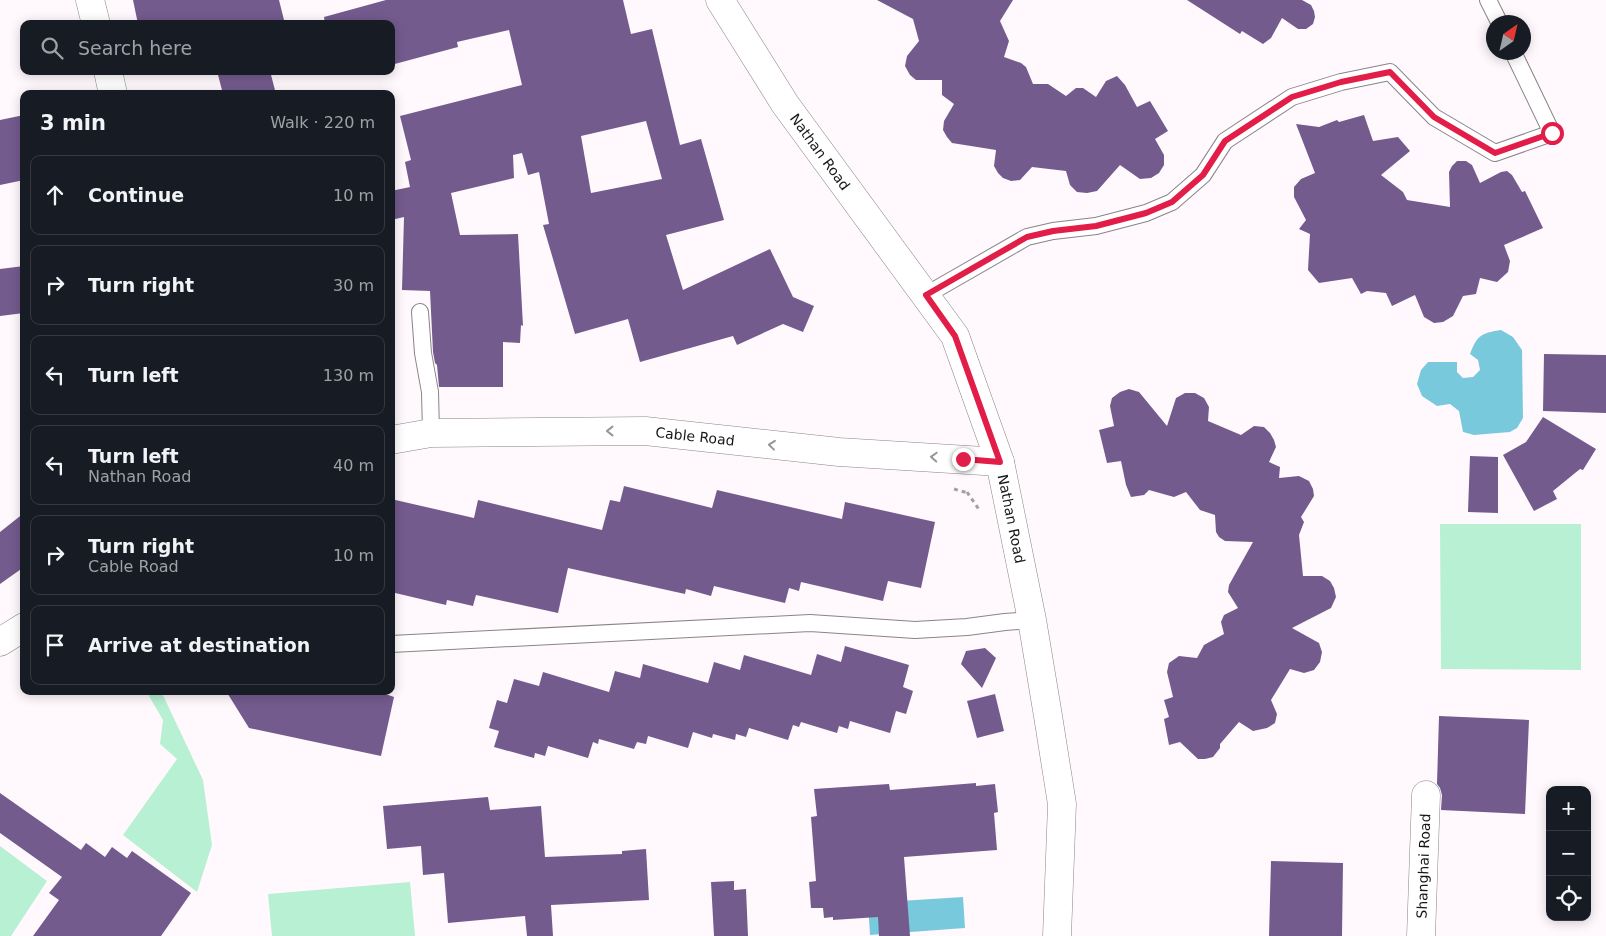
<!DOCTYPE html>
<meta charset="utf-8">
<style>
:root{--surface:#171b24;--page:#242831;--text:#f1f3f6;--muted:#9ea1a6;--line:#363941}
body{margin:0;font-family:"DejaVu Sans",sans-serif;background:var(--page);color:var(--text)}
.controls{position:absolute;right:15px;bottom:15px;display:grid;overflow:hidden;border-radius:10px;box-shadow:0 2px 12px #0003}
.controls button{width:45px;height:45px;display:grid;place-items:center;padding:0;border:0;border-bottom:1px solid var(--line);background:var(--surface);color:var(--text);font:25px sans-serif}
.compass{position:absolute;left:1486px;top:15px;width:45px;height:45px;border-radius:50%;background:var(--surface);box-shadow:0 2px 12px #0003;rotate:34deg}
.stop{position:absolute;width:15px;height:15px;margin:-11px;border:4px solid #e11d48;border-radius:50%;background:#fff}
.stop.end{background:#e11d48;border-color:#fff;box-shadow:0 1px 5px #0008}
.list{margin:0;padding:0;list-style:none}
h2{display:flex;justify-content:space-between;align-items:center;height:65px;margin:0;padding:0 20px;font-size:21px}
h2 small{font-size:16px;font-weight:400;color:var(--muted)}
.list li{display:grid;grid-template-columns:32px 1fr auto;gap:15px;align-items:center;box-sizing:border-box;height:80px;margin:0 10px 10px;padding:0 10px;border:1px solid var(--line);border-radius:10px}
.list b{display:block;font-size:19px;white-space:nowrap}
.list p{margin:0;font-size:16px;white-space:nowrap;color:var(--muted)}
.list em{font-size:16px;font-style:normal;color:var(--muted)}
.icon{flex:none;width:28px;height:28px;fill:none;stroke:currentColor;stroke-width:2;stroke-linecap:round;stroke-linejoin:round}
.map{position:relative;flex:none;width:1606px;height:936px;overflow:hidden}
.search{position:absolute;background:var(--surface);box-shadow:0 2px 12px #0003;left:20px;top:20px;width:375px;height:55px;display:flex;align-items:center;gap:12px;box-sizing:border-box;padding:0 18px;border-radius:10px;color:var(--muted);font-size:19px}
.panel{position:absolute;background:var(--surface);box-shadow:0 2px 12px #0003;left:20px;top:90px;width:375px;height:605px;border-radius:10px}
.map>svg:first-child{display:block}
.green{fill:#b7f0d2}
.water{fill:#79c9dd}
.building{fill:#735b8e;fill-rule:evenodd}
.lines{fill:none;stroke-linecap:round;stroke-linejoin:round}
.service-casing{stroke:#8a8489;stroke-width:18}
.minor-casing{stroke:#8a8489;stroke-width:29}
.path{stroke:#a49fa3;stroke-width:3;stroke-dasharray:4 4;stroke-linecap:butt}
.service{stroke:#fff;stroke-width:16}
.minor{stroke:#fff;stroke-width:28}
.oneway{stroke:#979697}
.route{stroke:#e11d48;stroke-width:6}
.labels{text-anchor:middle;stroke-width:4.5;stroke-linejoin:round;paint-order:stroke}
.street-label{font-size:14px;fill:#181618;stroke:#fff}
</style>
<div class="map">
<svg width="1606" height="936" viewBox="0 0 1606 936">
<rect width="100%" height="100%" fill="#fff9fe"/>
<!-- green -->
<path class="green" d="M1440 524H1581V670L1441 669Z
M146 691H161L203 780 212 845 197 892 123 835 177 759 160 744 163 720Z
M0 846 47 881 11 936H0Z
M410 882 415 936H272L268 894Z"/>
<!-- water -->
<path class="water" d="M1501 330 1513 337 1522 350 1523 418 1517 428 1510 432 1474 435 1463 432 1459 411 1450 404 1437 406 1422 396 1417 384 1421 370 1428 362H1457V372L1463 378 1473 377 1480 370 1478 360 1470 354C1477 335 1482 333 1501 330Z
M963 897 965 928 870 935 868 903Z"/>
<!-- building -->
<path class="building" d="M133 0H279L285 24H138Z
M386 0H623L631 34 652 29 680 145 701 139 724 220 666 235 683 290 770 249 793 297 814 306 803 332 783 324 737 345 733 336 640 362 628 319 575 334 543 225 549 224 539 172 528 175 522 153 513 155 514 178 451 193 460 235 518 234 523 326 521 325 520 343 503 342V387H439L437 365 435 363 433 352 430 291 402 290 404 217 391 220V191L410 187 405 162 411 160 400 116 522 85 509 30 457 42 458 47 391 65V24H325L324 17ZM646 121 662 179 591 193 581 136Z
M877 0H1013L1000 21 1009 41 1004 57 1021 63 1026 67 1033 84H1048L1066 96 1076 88H1083L1096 97 1106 81 1117 76 1125 85 1137 107 1150 101 1168 131 1155 139 1164 155V165L1159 173 1151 178 1140 179 1120 165 1097 191 1087 193 1077 192 1070 185 1066 171 1032 167 1020 180 1011 181 1003 178 998 173 994 166 996 150 952 143 947 137 943 130 944 121 954 104 942 95V80H916L910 75 905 66 907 56 919 41 913 19Z
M1187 0H1302L1311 5 1314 11 1315 17 1313 24 1306 29H1298L1282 18 1271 38 1263 44 1242 31 1240 34Z
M217 71H270L276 94H223Z
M24 115V180L0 185V120Z
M1364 115 1373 141 1398 137 1410 151 1381 175 1403 192 1407 200 1450 207 1449 172 1452 166 1457 161H1466L1472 165 1480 183 1501 172 1507 171 1512 175 1522 192 1525 191 1543 228 1504 245 1510 261 1508 272 1497 282 1480 278 1476 294 1463 296 1453 316 1443 322 1434 323 1424 317 1415 295 1392 306 1386 293 1367 291 1361 294 1352 278 1319 283 1308 270 1310 234 1299 229 1306 220 1294 197V187L1301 179 1315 173 1296 124 1319 127 1337 120 1339 122Z
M24 266V313L0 316V269Z
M1544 354 1606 355V413L1543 411Z
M1129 389 1139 392 1167 426 1176 398 1185 393H1195L1204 398 1209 407 1208 421 1241 435 1254 426 1264 427 1270 433 1274 440 1276 447 1269 462 1280 467 1279 478 1299 476 1309 481 1313 489 1314 496 1301 517 1304 522 1299 535 1303 576H1322L1330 581 1334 588 1336 597 1331 608 1292 628 1319 643 1322 652 1320 662 1314 670 1304 673 1290 669 1271 700 1277 714 1275 723 1267 728 1253 731 1239 722 1220 744V748L1213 757 1205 759H1198L1180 742 1169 745 1164 719 1169 717 1164 700 1173 697 1167 672 1169 663 1179 656 1197 658 1204 645 1224 634 1221 622 1224 615 1238 608 1228 592 1229 585 1253 542 1225 541 1219 537 1216 532 1215 515 1200 510 1186 492 1174 497 1149 490 1144 495 1131 497 1126 485 1121 461 1107 463 1099 430 1114 426 1110 406 1112 398 1120 392Z
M1543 417 1596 449 1583 470 1580 469 1553 491 1557 499 1534 511 1503 455 1526 442Z
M1470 456 1498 457V513L1468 512Z
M624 486 712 508 717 490 842 519 845 502 935 522 921 588 888 581 883 601 801 582 799 591 789 588 785 603 714 586 711 596 686 589 685 594 568 568 558 613 476 595 473 606 447 600 446 605 391 592V499L474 518 478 500 602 530 610 500 620 502Z
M24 513V567L0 584V532Z
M845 646 909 665 903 687 913 691 906 714 896 711 890 733 850 721 848 729 839 726 837 733 801 722 799 727 793 725 788 740 749 728 746 737 736 734 735 740 713 734 712 738 693 732 688 748 648 736 646 744 637 742 634 749 599 739 598 744 593 742 588 758 548 746 545 756 535 753 534 758 494 747 499 731 489 728 497 700 507 703 514 679 539 686 543 672 609 692 615 671 640 678 643 664 708 683 714 662 740 670 744 655 811 675 817 654 841 662Z
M985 648 996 658 982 688 961 664 966 651Z
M226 691H377L394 697 381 756 249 728Z
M995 694 1004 731 977 738 967 701Z
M1439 716 1529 720 1525 814 1441 810 1442 795 1440 788 1437 784Z
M976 783V786L995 784 998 812 994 813 997 850 904 857 910 936H879L878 917 833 920V917L824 918 823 908H811L809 882 816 881 811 817 817 816 814 789 889 784 890 790Z
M0 793 81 850 86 843 105 857 112 847 127 858 132 851 191 893 161 936H33L59 900 49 893 62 877 0 833Z
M488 797 490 810 541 806 545 857 622 854V851L646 849 649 900 551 905 553 936H527L525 916 448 923 444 873 423 875 421 846 387 849 383 806Z
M1271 861 1343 863 1342 936H1269Z
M734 881V890L746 889 748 936H714L711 882Z"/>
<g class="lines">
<defs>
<path id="service" d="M1488 0 1499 22
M926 295 1027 237 1053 231 1096 226 1146 213 1172 202 1203 175 1225 141 1292 97 1341 82 1390 72 1434 117 1495 153 1552 133 1513 52
M420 312 423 353 430 392 431 433
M391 644 810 623 915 630 967 627 1005 622 1032 620"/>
<g id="minor">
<path d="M90 0 96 24"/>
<path id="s1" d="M720 0 785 104 955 336 1000 462 1032 620 1048 716 1062 804 1057 936"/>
<path d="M108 71 113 94"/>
<path id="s2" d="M391 440 431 433 645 431 839 452 1000 462"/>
<path d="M0 642 24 627"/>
<path id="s3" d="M1421 936 1426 795"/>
</g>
</defs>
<!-- service casing -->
<use href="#service" class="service-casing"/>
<!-- minor casing -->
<use href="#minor" class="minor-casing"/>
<!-- path -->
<path class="path" d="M954 489 968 493
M967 492 980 511"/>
<!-- service -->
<use href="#service" class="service"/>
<!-- minor -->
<use href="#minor" class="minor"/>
</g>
<!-- one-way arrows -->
<defs><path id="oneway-chevron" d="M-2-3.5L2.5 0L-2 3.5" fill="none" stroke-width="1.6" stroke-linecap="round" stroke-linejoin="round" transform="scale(1.25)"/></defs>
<g class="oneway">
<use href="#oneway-chevron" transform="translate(610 431) rotate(180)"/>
<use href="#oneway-chevron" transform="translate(772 445) rotate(-174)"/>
<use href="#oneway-chevron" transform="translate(934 457) rotate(-177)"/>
</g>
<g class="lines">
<!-- route -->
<path class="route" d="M963 459 1000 462 955 336 926 295 1027 237 1053 231 1096 226 1146 213 1172 202 1203 175 1225 141 1292 97 1341 82 1390 72 1434 117 1495 153 1552 133"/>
</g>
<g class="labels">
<!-- street labels -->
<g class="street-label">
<text dy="5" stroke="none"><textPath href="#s1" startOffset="182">Nathan Road</textPath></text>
<text dy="5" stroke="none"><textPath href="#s2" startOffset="305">Cable Road</textPath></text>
<text dy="5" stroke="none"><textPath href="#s1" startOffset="602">Nathan Road</textPath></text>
<text dy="5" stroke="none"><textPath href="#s3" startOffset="70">Shanghai Road</textPath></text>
</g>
</g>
</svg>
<div class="controls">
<button>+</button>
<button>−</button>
<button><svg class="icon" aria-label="locate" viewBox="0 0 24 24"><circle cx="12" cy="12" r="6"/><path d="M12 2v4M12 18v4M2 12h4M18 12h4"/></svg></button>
</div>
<svg class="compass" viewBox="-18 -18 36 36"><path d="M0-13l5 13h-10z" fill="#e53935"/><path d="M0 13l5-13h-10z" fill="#9ea1a6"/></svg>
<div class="stop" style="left:1552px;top:133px"></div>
<div class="stop end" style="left:963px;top:459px"></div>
<div class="search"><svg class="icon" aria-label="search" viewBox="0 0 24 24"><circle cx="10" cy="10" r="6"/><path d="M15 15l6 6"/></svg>Search here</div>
<section class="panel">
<h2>3 min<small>Walk · 220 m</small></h2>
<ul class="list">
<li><svg class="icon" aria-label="ahead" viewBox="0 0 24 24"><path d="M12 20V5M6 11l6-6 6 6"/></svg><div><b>Continue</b></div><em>10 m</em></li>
<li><svg class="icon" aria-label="right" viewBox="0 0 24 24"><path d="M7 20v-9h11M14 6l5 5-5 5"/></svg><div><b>Turn right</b></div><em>30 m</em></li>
<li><svg class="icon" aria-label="left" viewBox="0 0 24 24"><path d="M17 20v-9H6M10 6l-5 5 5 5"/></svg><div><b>Turn left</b></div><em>130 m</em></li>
<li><svg class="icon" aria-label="left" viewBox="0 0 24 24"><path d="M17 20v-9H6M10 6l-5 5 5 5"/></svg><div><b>Turn left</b><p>Nathan Road</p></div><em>40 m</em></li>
<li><svg class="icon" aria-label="right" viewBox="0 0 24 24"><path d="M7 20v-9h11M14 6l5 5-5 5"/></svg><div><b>Turn right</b><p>Cable Road</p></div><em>10 m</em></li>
<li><svg class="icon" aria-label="arrive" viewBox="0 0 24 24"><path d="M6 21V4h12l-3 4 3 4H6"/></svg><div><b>Arrive at destination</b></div></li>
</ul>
</section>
</div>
